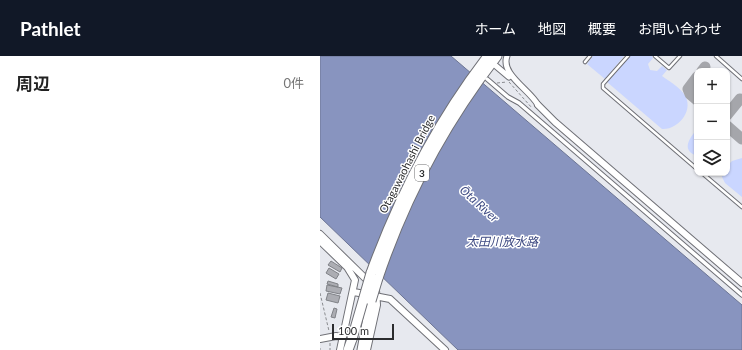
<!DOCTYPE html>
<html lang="ja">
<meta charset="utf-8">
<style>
:root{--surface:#fff;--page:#f6f6f6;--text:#222;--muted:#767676;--line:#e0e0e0;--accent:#111827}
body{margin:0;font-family:Lato,"Noto Sans JP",sans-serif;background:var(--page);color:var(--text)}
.controls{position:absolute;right:12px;top:12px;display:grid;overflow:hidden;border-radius:8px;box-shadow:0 1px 3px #0004}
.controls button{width:36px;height:36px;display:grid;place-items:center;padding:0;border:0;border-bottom:1px solid var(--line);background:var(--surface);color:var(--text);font:20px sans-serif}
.scale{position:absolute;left:12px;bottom:10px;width:62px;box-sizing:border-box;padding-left:4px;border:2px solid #2b2c2e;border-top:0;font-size:11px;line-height:14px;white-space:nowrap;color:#2b2c2e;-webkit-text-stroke:3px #fff;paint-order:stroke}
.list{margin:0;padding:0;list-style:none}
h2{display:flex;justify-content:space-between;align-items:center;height:52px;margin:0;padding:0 16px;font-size:17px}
h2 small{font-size:13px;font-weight:400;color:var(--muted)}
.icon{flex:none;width:22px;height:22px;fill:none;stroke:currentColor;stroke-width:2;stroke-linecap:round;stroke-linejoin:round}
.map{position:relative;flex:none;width:422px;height:294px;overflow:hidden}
header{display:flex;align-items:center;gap:24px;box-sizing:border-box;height:56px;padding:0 20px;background:var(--accent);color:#fff}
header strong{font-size:19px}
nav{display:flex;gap:22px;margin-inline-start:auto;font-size:14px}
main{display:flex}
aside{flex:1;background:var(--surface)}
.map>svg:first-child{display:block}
.green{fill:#cad6ff}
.water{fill:#8894bf;stroke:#6c7594}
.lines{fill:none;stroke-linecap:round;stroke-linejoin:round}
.taxiway{stroke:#a5a6ab;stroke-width:11}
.building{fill:#acadb3;stroke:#808287}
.service-casing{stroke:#6f7076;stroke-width:4.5}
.pedestrian-casing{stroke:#6f7076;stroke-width:5.5}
.minor-casing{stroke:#6f7076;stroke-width:7}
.tertiary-casing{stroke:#6f7076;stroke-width:8}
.motorway-casing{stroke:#6f7076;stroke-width:11}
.path{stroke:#8a8c90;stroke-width:1;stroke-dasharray:3 2;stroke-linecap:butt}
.service{stroke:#fff;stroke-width:2.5}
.pedestrian{stroke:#fff;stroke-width:3.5}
.minor{stroke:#fff;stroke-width:5}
.tertiary{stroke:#fff;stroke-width:6}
.motorway{stroke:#fff;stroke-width:9}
.motorway-bridge-casing{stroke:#6f7076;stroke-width:11;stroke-linecap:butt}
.motorway-bridge{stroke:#fff;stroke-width:9}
.labels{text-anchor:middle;stroke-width:3;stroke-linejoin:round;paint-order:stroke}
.shield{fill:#fff;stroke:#6b6b6d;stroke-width:1}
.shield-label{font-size:10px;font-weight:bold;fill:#2b2c2e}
.street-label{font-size:11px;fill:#2b2c2e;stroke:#fff}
.water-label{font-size:12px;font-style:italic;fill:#3c4881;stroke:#fff}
</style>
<header>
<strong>Pathlet</strong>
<nav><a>ホーム</a><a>地図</a><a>概要</a><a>お問い合わせ</a></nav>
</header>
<main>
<aside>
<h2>周辺<small>0件</small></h2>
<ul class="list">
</ul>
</aside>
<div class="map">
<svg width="422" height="294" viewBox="0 0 422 294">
<rect width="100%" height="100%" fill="#e7e9ef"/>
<!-- green -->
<path class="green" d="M273 0H304L285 23 267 8Z
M310 0H332L333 2 328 8 330 14 337 15 342 10 347 14 342 20C349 25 359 31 364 38 375 53 359 74 342 73L287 26Z
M377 73V100C361 94 369 83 377 73Z
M422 102V141L405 127 402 121V117H407V110L412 105Z"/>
<!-- water -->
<path class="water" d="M0 0H131L422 249V294H138L0 161Z"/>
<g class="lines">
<!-- taxiway -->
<path class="taxiway" d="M382 15 385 11
M377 21 368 33 370 38 377 44
M407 59 420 43
M407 70 422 83"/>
</g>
<!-- building -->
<path class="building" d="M11 205 22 212 20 216 8 209Z
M9 212 19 218 16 223 6 217Z
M8 225 18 228V231L7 228Z
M7 229 22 232 20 238 6 235Z
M8 237 20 240 18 247 6 244Z
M14 252 17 253 15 262 11 261Z"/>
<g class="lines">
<defs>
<path id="service" d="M308 0 283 28V32L377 113
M335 0 349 12 360 0
M396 0 422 23
M265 6 270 0
M382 117 422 151"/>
<path id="pedestrian" d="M167 23 188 41 199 47 422 239"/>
<path id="minor" d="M187 0C180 18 210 34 218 49
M176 10 189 21"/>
<path id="tertiary" d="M218 49 235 66 422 227
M0 178 50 227
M0 185 27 211 35 224 20 294
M34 236 70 243 125 294
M0 283 16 280 23 281
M47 294 57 249 56 234"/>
<path id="motorway" d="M51 217C80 138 117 66 168 0
M58 222C85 142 125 67 177 0
M28 294 32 283
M42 294 51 245"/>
</defs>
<!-- service casing -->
<use href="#service" class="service-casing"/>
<!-- pedestrian casing -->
<use href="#pedestrian" class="pedestrian-casing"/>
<!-- minor casing -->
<use href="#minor" class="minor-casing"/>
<!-- tertiary casing -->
<use href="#tertiary" class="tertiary-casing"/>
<!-- motorway casing -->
<use href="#motorway" class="motorway-casing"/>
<!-- path -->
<path class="path" d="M189 26 212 52
M177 27 187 26
M0 237 9 275
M10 287V294
M0 292V294"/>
<!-- service -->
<use href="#service" class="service"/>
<!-- pedestrian -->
<use href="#pedestrian" class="pedestrian"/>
<!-- minor -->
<use href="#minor" class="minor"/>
<!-- tertiary -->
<use href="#tertiary" class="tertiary"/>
<!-- motorway -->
<use href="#motorway" class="motorway"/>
<defs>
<path id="motorway-bridge" d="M51 245 58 222
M32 283 51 217"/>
</defs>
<!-- motorway-bridge casing -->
<use href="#motorway-bridge" class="motorway-bridge-casing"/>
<!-- motorway-bridge -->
<use href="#motorway-bridge" class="motorway-bridge"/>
</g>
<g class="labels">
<!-- shield labels -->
<rect class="shield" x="95" y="109" width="14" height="16" rx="3"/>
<g class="shield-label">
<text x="102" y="121">3</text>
</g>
<!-- street labels -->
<g class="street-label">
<text transform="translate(87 108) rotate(-63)" y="4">Otagawaohashi Bridge</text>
</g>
<!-- water labels -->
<g class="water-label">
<text transform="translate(159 148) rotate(42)" y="4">Ōta River</text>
<text x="182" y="190">太田川放水路</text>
</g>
</g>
</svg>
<div class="controls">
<button>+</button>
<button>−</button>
<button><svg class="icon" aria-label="layers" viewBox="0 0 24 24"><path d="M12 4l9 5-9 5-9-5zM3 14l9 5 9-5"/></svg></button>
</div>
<div class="scale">100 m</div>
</div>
</main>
